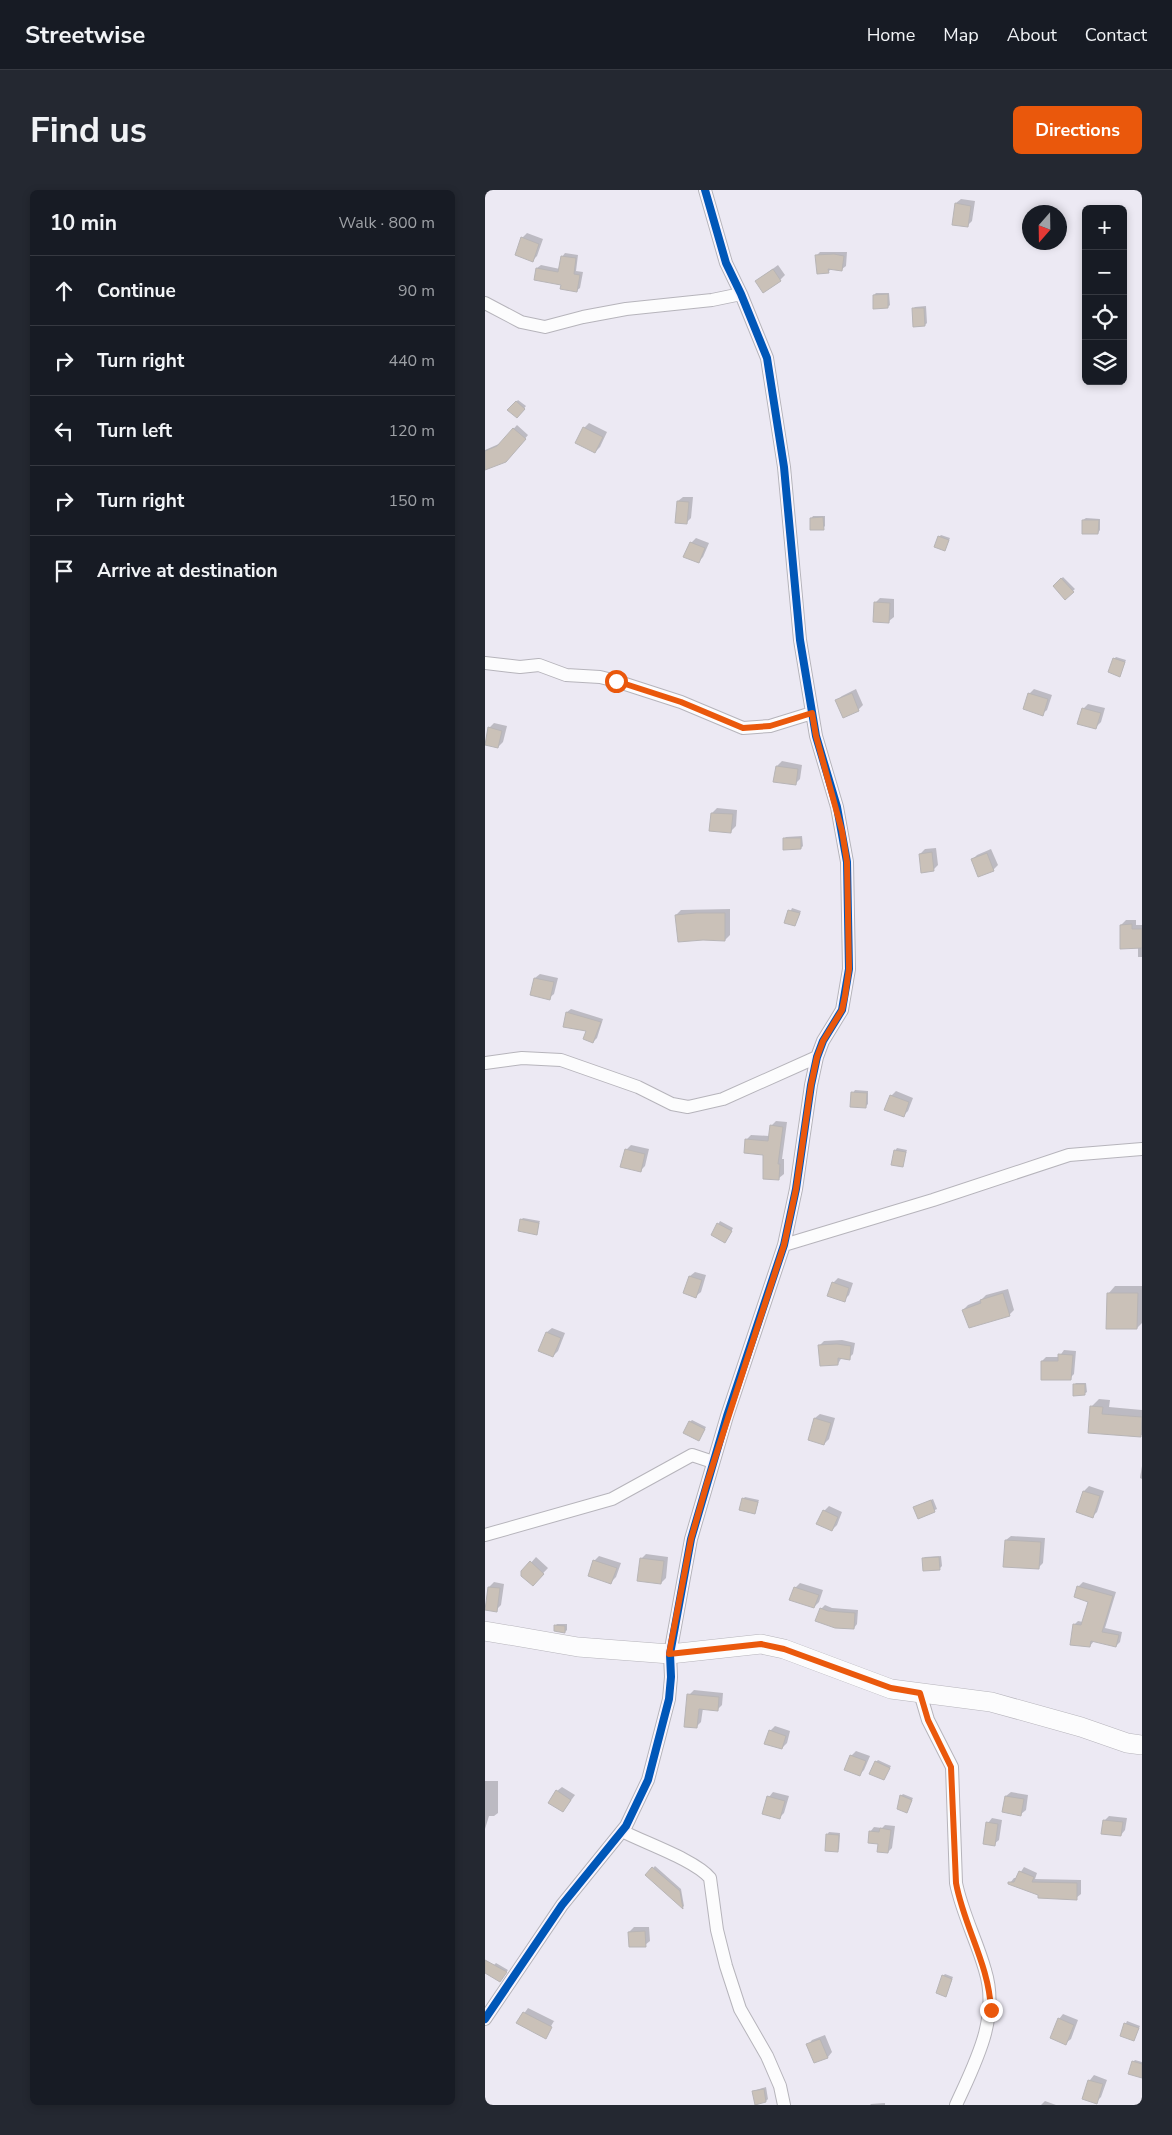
<!DOCTYPE html>
<meta charset="utf-8">
<style>
:root{--surface:#171b24;--page:#242831;--text:#f1f3f6;--muted:#9ea1a6;--line:#363941;--accent:#ea580c}
body{margin:0;font-family:"Nunito Sans",sans-serif;background:var(--page);color:var(--text)}
.controls{position:absolute;right:15px;top:15px;display:grid;overflow:hidden;border-radius:8px;box-shadow:0 2px 8px #0003}
.controls button{width:45px;height:45px;display:grid;place-items:center;padding:0;border:0;border-bottom:1px solid var(--line);background:var(--surface);color:var(--text);font:25px sans-serif}
.compass{position:absolute;left:537px;top:15px;width:45px;height:45px;border-radius:50%;background:var(--surface);box-shadow:0 2px 8px #0003;rotate:200deg}
.stop{position:absolute;width:15px;height:15px;margin:-11px;border:4px solid #ea580c;border-radius:50%;background:#fff}
.stop.end{background:#ea580c;border-color:#fff;box-shadow:0 1px 5px #0008}
.list{margin:0;padding:0;list-style:none}
h2{display:flex;justify-content:space-between;align-items:center;height:65px;margin:0;padding:0 20px;font-size:21px}
h2 small{font-size:16px;font-weight:400;color:var(--muted)}
.list li{display:grid;grid-template-columns:32px 1fr auto;gap:15px;align-items:center;box-sizing:border-box;height:70px;padding:0 20px;border-top:1px solid var(--line)}
.list b{display:block;font-size:19px;white-space:nowrap}
.list em{font-size:16px;font-style:normal;color:var(--muted)}
.icon{flex:none;width:28px;height:28px;fill:none;stroke:currentColor;stroke-width:2;stroke-linecap:round;stroke-linejoin:round}
.map{position:relative;flex:none;width:657px;height:1915px;overflow:hidden;border-radius:8px}
header{display:flex;align-items:center;gap:30px;box-sizing:border-box;height:70px;padding:0 25px;background:var(--surface);border-bottom:1px solid var(--line)}
header strong{font-size:24px}
nav{display:flex;gap:28px;margin-inline-start:auto;font-size:18px}
.intro{display:flex;align-items:center;justify-content:space-between;box-sizing:border-box;height:120px;padding:0 30px}
h1{margin:0;font-size:35px}
.button{padding:12px 22px;border-radius:8px;background:var(--accent);color:#fff;font-size:18px;font-weight:700}
main{display:flex;gap:30px;padding:0 30px}
aside{flex:1;background:var(--surface);border-radius:8px;box-shadow:0 2px 8px #0003}
.map>svg:first-child{display:block}
.shadow{fill:#0003}
.building{fill:#cac1b8;stroke:#b8b5b6}
.lines{fill:none;stroke-linecap:round;stroke-linejoin:round}
.street-casing{stroke:#b6b4bb;stroke-width:14}
.secondary-casing{stroke:#b6b4bb;stroke-width:20}
.street{stroke:#fcfcfd;stroke-width:12}
.secondary{stroke:#fcfcfd;stroke-width:19}
.cycleway-casing{stroke:#f7f3ff;stroke-width:11}
.cycleway{stroke:#0057b8;stroke-width:8}
.route{stroke:#ea580c;stroke-width:6}
</style>
<header>
<strong>Streetwise</strong>
<nav><a>Home</a><a>Map</a><a>About</a><a>Contact</a></nav>
</header>
<div class="intro"><h1>Find us</h1><a class="button">Directions</a></div>
<main>
<aside>
<h2>10 min<small>Walk · 800 m</small></h2>
<ul class="list">
<li><svg class="icon" aria-label="ahead" viewBox="0 0 24 24"><path d="M12 20V5M6 11l6-6 6 6"/></svg><div><b>Continue</b></div><em>90 m</em></li>
<li><svg class="icon" aria-label="right" viewBox="0 0 24 24"><path d="M7 20v-9h11M14 6l5 5-5 5"/></svg><div><b>Turn right</b></div><em>440 m</em></li>
<li><svg class="icon" aria-label="left" viewBox="0 0 24 24"><path d="M17 20v-9H6M10 6l-5 5 5 5"/></svg><div><b>Turn left</b></div><em>120 m</em></li>
<li><svg class="icon" aria-label="right" viewBox="0 0 24 24"><path d="M7 20v-9h11M14 6l5 5-5 5"/></svg><div><b>Turn right</b></div><em>150 m</em></li>
<li><svg class="icon" aria-label="arrive" viewBox="0 0 24 24"><path d="M6 21V4h12l-3 4 3 4H6"/></svg><div><b>Arrive at destination</b></div></li>
</ul>
</aside>
<div class="map">
<svg width="657" height="1915" viewBox="0 0 657 1915">
<rect width="100%" height="100%" fill="#ece9f3"/>
<!-- shadow -->
<path class="shadow" d="M476 9 490 11 487 31 482 36 471 13Z
M42 43 58 49 52 66 47 71 37 48Z
M335 62H362L361 76 357 79 347 78 343 82 332 65Z
M80 63 93 65 91 81 98 82 95 98 91 101 77 94 50 89 52 78 56 75 75 79 77 67Z
M293 75 300 85 295 90 271 91Z
M391 103H404L405 115 403 117 389 105Z
M441 116 442 133 440 135 428 119 430 117Z
M33 210 41 216 32 227 24 220Z
M104 233 122 242 115 257 110 262 99 238Z
M32 235 43 245 25 267 0 277V260L16 253Z
M198 307H208L206 328 201 333 193 311Z
M328 326H340V336L338 338 326 329Z
M601 328 615 329V340L613 343 598 330Z
M456 345 465 348 460 360 454 347Z
M211 348 224 353 218 367 213 372 206 353Z
M578 387 590 399 580 408 569 396Z
M395 408 409 409V427L404 431 390 413Z
M631 467 641 470 635 485 629 469Z
M371 499 378 515 373 520 352 510 357 506Z
M549 499 567 505 562 520 557 524 544 504Z
M603 514 620 518 616 532 611 537 598 519Z
M9 533 22 536 18 552 13 557 4 538Z
M297 571 317 575 315 589 310 594 292 576Z
M232 618 252 620 251 636 246 641 227 623Z
M317 646 318 656 316 658 299 649 301 647Z
M451 658 453 675 448 680 435 664 440 659Z
M506 659 513 675 508 680 488 669 492 665Z
M307 718 316 721 310 735 301 732Z
M245 719V745L240 750 191 725 196 720Z
M641 730H651V735H657V767H653V757L636 735Z
M55 784 73 788 69 804 64 808 50 788Z
M86 819 118 829 112 848 108 852 102 840 80 836 82 822Z
M370 900 383 901V914L381 916 368 903Z
M411 901 428 908 423 921 418 926 406 906Z
M291 931 302 932 297 969H299V984L294 988 280 964 261 950 266 945 284 946 286 936Z
M146 955 164 959 160 976 156 980 141 960Z
M412 958 422 960 417 976 410 961Z
M38 1028 55 1031 51 1043 36 1030Z
M235 1031 248 1038 242 1049 228 1044Z
M210 1082 221 1085 216 1102 211 1106 205 1086Z
M353 1088 368 1093 364 1105 359 1110 348 1093Z
M630 1096H657V1133L652 1138 623 1104Z
M523 1099 529 1120 524 1125 478 1120 483 1115 496 1110 501 1105Z
M67 1138 80 1143 73 1161 68 1166 62 1142Z
M357 1150 370 1153 368 1164 364 1168 357 1167 353 1174 335 1155 339 1151Z
M579 1160 591 1161 589 1184 585 1188 557 1171 561 1167H574Z
M591 1193H601L602 1202 599 1204 589 1195Z
M614 1209 625 1210 624 1217 657 1220V1245L604 1242 607 1216Z
M335 1224 350 1228 344 1249 339 1254 324 1249 330 1228Z
M207 1230 221 1237 214 1250 205 1232Z
M657 1276V1289L655 1288Z
M604 1296 619 1301 612 1322 608 1326 593 1322 599 1301Z
M260 1307 274 1310 270 1323 258 1309Z
M448 1309 452 1319 434 1327 430 1317Z
M344 1316 357 1322 352 1335 347 1340 339 1321Z
M526 1346 560 1348 558 1373 553 1378 521 1350Z
M161 1364 183 1367 181 1388 176 1393 156 1369Z
M114 1366 136 1373 131 1387 126 1392 109 1371Z
M456 1366 457 1376 455 1378 438 1369 440 1367Z
M51 1367 63 1378 48 1394 38 1382Z
M9 1392 19 1394 16 1415 11 1420 4 1397Z
M598 1392 631 1402 620 1438 637 1442 635 1452 631 1456 609 1451 605 1456 589 1435 593 1431 598 1432 605 1411 590 1406 594 1396Z
M315 1393 338 1400 334 1412 329 1417 310 1398Z
M340 1415 347 1418 373 1420 372 1434 369 1438 336 1419Z
M72 1434H82V1440L80 1442 70 1436Z
M209 1500 238 1503 237 1515 233 1519 218 1518 216 1532 212 1536 204 1505Z
M290 1536 305 1541 302 1553 297 1558 285 1541Z
M371 1561 385 1566 379 1580 374 1585 366 1566Z
M393 1570 406 1576 399 1589 391 1572Z
M0 1591H13V1623L9 1626H4L0 1639Z
M77 1597 90 1605 78 1621 72 1601Z
M288 1602 304 1606 299 1623 294 1628 284 1607Z
M526 1602 543 1605 541 1620 536 1624 521 1606Z
M418 1604 428 1608 422 1621 416 1606Z
M624 1626 642 1628 640 1640 636 1645 619 1631Z
M507 1628 517 1630 514 1650 509 1654 503 1633Z
M400 1635 410 1636 407 1658 403 1662 385 1642 389 1637 397 1638Z
M344 1642 355 1643 354 1659 352 1661 342 1645Z
M170 1676 196 1699 199 1716 198 1717 162 1685Z
M539 1677 552 1683 550 1689 596 1690V1704L591 1708 555 1704 525 1693 529 1688H532Z
M149 1737H164L165 1751 160 1755 144 1742Z
M11 1773 23 1780 17 1788 9 1775Z
M460 1784 468 1787 461 1805 458 1786Z
M43 1818 71 1832 69 1831 62 1843H64L60 1847 33 1832Z
M578 1824 593 1830 586 1849 581 1853 574 1829Z
M642 1831 655 1836 649 1849 636 1845Z
M340 1845 347 1862 343 1867 330 1872 323 1855 327 1850Z
M650 1870 657 1872V1887L648 1872Z
M609 1885 622 1890 616 1907 611 1912 599 1908 605 1890Z
M281 1897 283 1909 281 1911 268 1901Z
M560 1911 571 1915H556Z
M400 1913V1915H385L386 1914Z"/>
<!-- building -->
<path class="building" d="M470 13 486 16 483 37 467 35Z
M36 47 54 54 48 72 30 65Z
M349 64 359 66 357 81 343 79 344 83 332 84 330 65Z
M76 66 91 68 89 84 95 85 92 102 75 99 76 95 49 90 51 78 73 82Z
M288 79 296 91 278 103 270 91Z
M403 104V118L388 119V105Z
M427 118H439L440 136 428 137Z
M31 211 40 219 32 228 22 220Z
M98 237 118 247 110 263 90 253Z
M28 238 41 249 21 272 0 280V261L12 256Z
M192 311 204 312 202 334 190 333Z
M338 327 339 340H325V328Z
M597 330H614L613 344H597Z
M453 346 464 350 460 361 449 357Z
M205 352 220 358 214 373 198 367Z
M576 388 589 402 580 410 568 396Z
M389 412 405 413 404 433 388 432Z
M628 468 640 472 635 487 623 482Z
M367 503 374 521 358 528 350 510Z
M543 503 563 509 558 526 538 519Z
M597 518 616 523 611 539 592 534Z
M3 537 17 541 13 558 0 555Z
M291 576 313 579 311 595 288 592Z
M226 623 248 624 246 643 224 641Z
M298 648H316V659L298 660Z
M447 662 449 681 436 683 434 664Z
M502 663 509 681 493 687 486 669Z
M303 720 315 723 310 736 299 733Z
M211 723H240V751L218 750 193 752 190 725Z
M647 734V739H657V758L635 759V735Z
M49 788 69 792 65 810 45 805Z
M81 822 116 832 108 853 98 849 101 841 78 837Z
M366 902 382 903 381 918 365 917Z
M405 905 424 912 419 927 399 920Z
M285 935 298 937 293 974H295L294 990 278 989V965L259 963 260 949 283 951Z
M140 959 160 964 156 982 135 977Z
M409 960 421 962 418 977 406 975Z
M35 1029 54 1033 52 1045 33 1041Z
M232 1033 247 1041 240 1053 226 1045Z
M204 1086 217 1090 211 1108 198 1103Z
M347 1092 364 1098 360 1112 342 1106Z
M518 1103 525 1126 484 1138 477 1120 496 1113 495 1110Z
M622 1103H653L652 1139H621Z
M61 1142 76 1148 68 1167 53 1161Z
M352 1154 366 1156 365 1170 353 1168V1175L335 1176 333 1155Z
M573 1164 588 1165 586 1190H556V1171H573Z
M588 1194H600V1205L588 1206Z
M605 1216 618 1217 617 1224 657 1227 656 1247 603 1243Z
M329 1228 346 1233 339 1255 323 1250Z
M204 1231 220 1239 214 1251 198 1243Z
M598 1301 615 1306 608 1328 591 1322Z
M257 1308 273 1312 270 1324 254 1320Z
M446 1310 450 1322 433 1329 428 1317Z
M338 1320 353 1327 347 1341 331 1334Z
M520 1350 556 1352 554 1379 518 1377Z
M454 1367 455 1380 438 1381 437 1368Z
M155 1368 179 1371 176 1394 152 1391Z
M108 1370 132 1378 126 1394 103 1386Z
M45 1371 59 1384 48 1396 36 1386V1381Z
M592 1396 628 1406 617 1442 634 1445 631 1457 606 1451 605 1457 585 1455 588 1434 596 1435 603 1412 589 1407Z
M3 1397 15 1398 12 1422 0 1420Z
M309 1397 334 1405 329 1418 304 1410Z
M335 1418 343 1421 370 1423 369 1439 350 1438 330 1431Z
M69 1435 80 1436V1443L69 1441Z
M202 1504 234 1507 233 1521 214 1519 212 1538 199 1537Z
M284 1540 301 1546 297 1559 279 1554Z
M365 1565 381 1571 375 1586 359 1580Z
M390 1571 405 1578 399 1590 384 1584Z
M71 1600 86 1610 78 1622 63 1613Z
M415 1605 427 1610 422 1623 412 1619Z
M282 1606 300 1611 295 1629 277 1624Z
M520 1606 539 1609 536 1626 517 1622Z
M618 1630 638 1632 636 1646 616 1644Z
M501 1632 513 1634 510 1656 498 1654Z
M395 1638 406 1640 403 1663 392 1662 393 1654 383 1653 384 1641 394 1642Z
M341 1644 354 1645 353 1662 340 1661Z
M167 1677 195 1701 198 1719 160 1685Z
M534 1681 549 1687 547 1692 592 1693V1710L553 1708V1705L523 1694V1692H529Z
M160 1741 161 1757H144L143 1742Z
M0 1770 22 1782 15 1792 0 1783Z
M457 1785 467 1789 461 1807 451 1803Z
M38 1822 67 1837 61 1849 31 1833Z
M573 1828 589 1835 581 1855 565 1848Z
M639 1833 654 1838 649 1851 635 1846Z
M335 1849 343 1868 329 1873 321 1854Z
M647 1871 657 1874V1888L643 1884Z
M603 1890 618 1894 612 1914 597 1909Z
M279 1899 281 1912 270 1915 267 1901Z"/>
<g class="lines">
<defs>
<path id="street" d="M0 113 36 132 60 137 98 127 141 119 227 110 256 104
M0 473 35 477 54 475 81 485 115 487 131 491 196 512 258 538 285 536 327 523
M0 873 37 868 76 870 153 897 187 914 203 917 238 909 332 867
M299 1055 448 1010 584 965 657 959
M0 1345 127 1309 207 1265 228 1272
M435 1503 443 1530 467 1577 471 1693C477 1723 492 1751 500 1780 515 1828 490 1873 471 1915
M137 1641C160 1653 210 1670 225 1688L232 1740 241 1776 255 1819 282 1866 295 1896 299 1915
M0 1829 77 1715 141 1636 163 1590 184 1509 186 1487 185 1464 206 1349 242 1226 299 1055 311 999 326 895 332 867 338 851 357 820 364 779 362 672 352 617 331 546 315 450 299 277 282 168 256 104 241 73 220 0"/>
<path id="secondary" d="M0 1441 93 1457 185 1464 276 1454 299 1459 406 1499 506 1512 596 1537 642 1553 657 1555"/>
</defs>
<!-- street casing -->
<use href="#street" class="street-casing"/>
<!-- secondary casing -->
<use href="#secondary" class="secondary-casing"/>
<!-- street -->
<use href="#street" class="street"/>
<!-- secondary -->
<use href="#secondary" class="secondary"/>
<defs>
<path id="cycleway" d="M0 1829 77 1715 141 1636 163 1590 184 1509 186 1487 185 1464 206 1349 242 1226 299 1055 311 999 326 895 332 867 338 851 357 820 364 779 362 672 352 617 331 546 315 450 299 277 282 168 256 104 241 73 220 0"/>
</defs>
<!-- cycleway casing -->
<use href="#cycleway" class="cycleway-casing"/>
<!-- cycleway -->
<use href="#cycleway" class="cycleway"/>
</g>
<g class="lines">
<!-- route -->
<path class="route" d="M131 491 196 512 258 538 285 536 327 523 331 546 357 641 362 672 364 779 360 806 357 820 338 851 332 867 326 895 311 999 299 1055 222 1293 206 1349 184 1464 276 1454 299 1459 406 1498 435 1503 443 1530 466 1577 471 1693C479 1737 504 1774 506 1820"/>
</g>
</svg>
<div class="controls">
<button>+</button>
<button>−</button>
<button><svg class="icon" aria-label="locate" viewBox="0 0 24 24"><circle cx="12" cy="12" r="6"/><path d="M12 2v4M12 18v4M2 12h4M18 12h4"/></svg></button>
<button><svg class="icon" aria-label="layers" viewBox="0 0 24 24"><path d="M12 4l9 5-9 5-9-5zM3 14l9 5 9-5"/></svg></button>
</div>
<svg class="compass" viewBox="-18 -18 36 36"><path d="M0-13l5 13h-10z" fill="#e53935"/><path d="M0 13l5-13h-10z" fill="#9ea1a6"/></svg>
<div class="stop" style="left:131px;top:491px"></div>
<div class="stop end" style="left:506px;top:1820px"></div>
</div>
</main>
